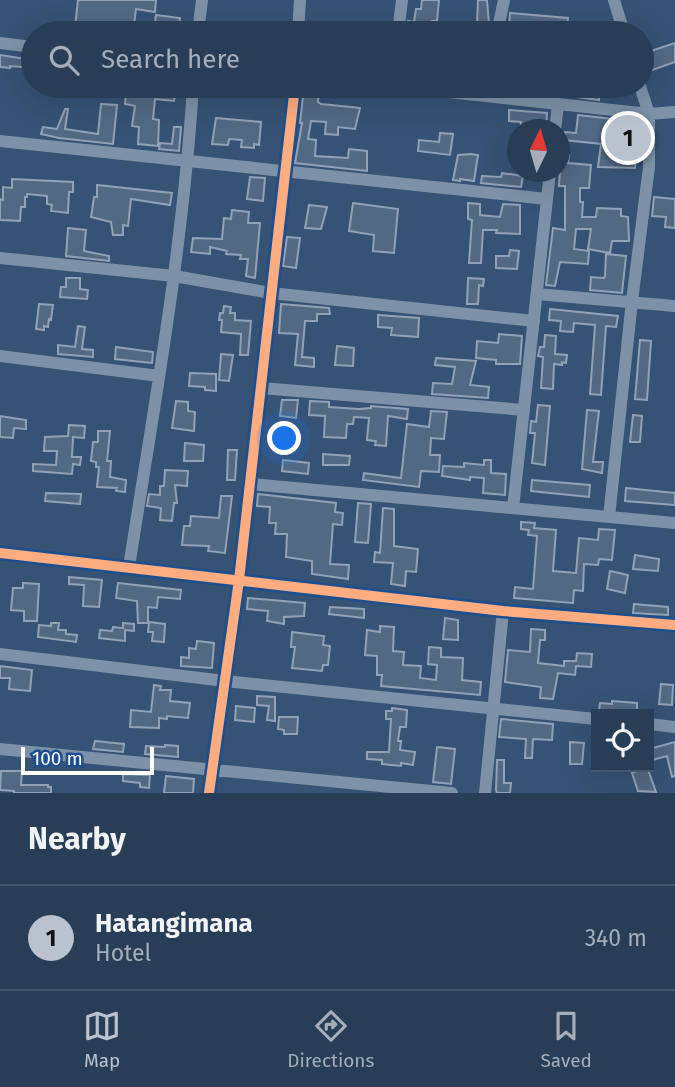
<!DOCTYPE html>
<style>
:root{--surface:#283e57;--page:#344961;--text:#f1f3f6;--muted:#a5aeba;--line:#44576d;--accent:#b9c2ce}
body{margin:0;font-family:"Fira Sans",sans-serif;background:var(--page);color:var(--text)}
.controls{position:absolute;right:21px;bottom:21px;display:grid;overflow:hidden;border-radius:0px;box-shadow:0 7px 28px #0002}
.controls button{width:63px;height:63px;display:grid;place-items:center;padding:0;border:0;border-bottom:2px solid var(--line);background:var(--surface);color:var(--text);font:35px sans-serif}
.compass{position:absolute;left:507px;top:119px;width:63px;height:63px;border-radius:50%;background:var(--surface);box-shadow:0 7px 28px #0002;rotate:5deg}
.scale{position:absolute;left:21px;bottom:18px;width:133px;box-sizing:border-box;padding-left:7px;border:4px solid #fff;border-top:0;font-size:19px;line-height:24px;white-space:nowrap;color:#fff;-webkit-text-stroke:5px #1b4f8f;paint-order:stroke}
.you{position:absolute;left:285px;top:439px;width:24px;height:24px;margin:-18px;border:5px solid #fff;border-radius:50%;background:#1a73e8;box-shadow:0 0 0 10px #1a73e833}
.badge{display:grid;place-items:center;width:46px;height:46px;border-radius:50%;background:var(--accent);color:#111;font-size:23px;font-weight:700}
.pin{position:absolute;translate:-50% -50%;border:4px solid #fff;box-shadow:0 2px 7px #0006}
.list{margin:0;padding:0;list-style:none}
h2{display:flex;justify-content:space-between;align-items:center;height:91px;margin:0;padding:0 28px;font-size:30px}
h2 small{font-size:23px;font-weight:400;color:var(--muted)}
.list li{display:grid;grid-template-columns:46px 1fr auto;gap:21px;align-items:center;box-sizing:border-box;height:105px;padding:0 28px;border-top:2px solid var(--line)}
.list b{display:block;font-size:26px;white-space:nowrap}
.list p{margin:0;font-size:23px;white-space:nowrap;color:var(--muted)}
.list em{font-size:23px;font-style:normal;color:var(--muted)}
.icon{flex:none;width:38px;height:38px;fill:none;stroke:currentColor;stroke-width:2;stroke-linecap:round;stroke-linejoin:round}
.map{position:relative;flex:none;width:675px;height:793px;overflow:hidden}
.search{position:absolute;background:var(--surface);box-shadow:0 7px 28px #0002;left:21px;right:21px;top:21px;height:77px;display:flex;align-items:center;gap:18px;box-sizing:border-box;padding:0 24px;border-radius:38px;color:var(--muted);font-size:26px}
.sheet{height:196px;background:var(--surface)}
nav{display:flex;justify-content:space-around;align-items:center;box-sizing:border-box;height:98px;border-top:2px solid var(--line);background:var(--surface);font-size:19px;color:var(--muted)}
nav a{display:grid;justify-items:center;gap:4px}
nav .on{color:var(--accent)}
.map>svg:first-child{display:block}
.building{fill:#526984;stroke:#92a2b6;stroke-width:2}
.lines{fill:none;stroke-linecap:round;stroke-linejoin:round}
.minor{stroke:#7d92a8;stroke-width:12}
.cycleway-casing{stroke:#1b4f8f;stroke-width:15}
.cycleway{stroke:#ffac80;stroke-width:10}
</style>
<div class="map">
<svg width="675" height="793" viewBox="0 0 675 793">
<rect width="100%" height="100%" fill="#365274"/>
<!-- building -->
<path class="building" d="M78 0H156L155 12 136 9 133 33H49L50 26 75 27Z
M422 0H439L437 21H432L430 31 416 28V33H407L408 21 414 22 416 9H421Z
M478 0H487L489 24H477Z
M510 13 568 18 567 30 554 29V33H541L542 25H509Z
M156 15 180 18 179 25 190 26 189 33H174V31L154 28Z
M675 43V62L647 72 642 54Z
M0 55 33 60V68L10 66V68L0 67Z
M127 86H176L174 101 155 99 153 119 159 120 158 146 138 144 139 127 132 126 135 106 125 104Z
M578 86H600L599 100 576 97Z
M304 87 319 88 318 102 321 104 360 108 355 129 338 127V135L325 134 326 122 311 121 308 139 316 140 315 156 348 158 349 149 367 151V171L295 163 302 123H300Z
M101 104 117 105 113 144 59 138 41 134 43 127 57 129 65 109H68L65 129 98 134Z
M509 110 547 113 546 130H520L521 122 509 121Z
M578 115 614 119 613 124 634 126 632 148 636 149 635 168 598 167 601 144 564 140 565 132 576 133Z
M216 118 261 122 259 145 254 144V148L241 147 242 140 229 139 228 145 212 144Z
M174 127H181L179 151 159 149 160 143 172 144Z
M440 133 453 134 450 155 418 151 419 140 439 142Z
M471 154 478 155 474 181 460 179V181L453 180 458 155Z
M561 154 569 155 568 163 591 165 589 188H580V202H583L582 217H596L597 208 621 209V216L628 217 629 241H612L610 253 588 249 591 229H576L574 249 589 251 588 264 560 262 555 286 546 285 553 228 565 230V186H559Z
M502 173 523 176 521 187 481 183 482 176 501 177Z
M250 177 265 178 263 201 247 199Z
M12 179 73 182V192H69L68 213 51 211 52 205 47 204V196L27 194V197H25V207H21L20 221 0 220V199L3 200V187L12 188Z
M97 185 172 193 170 205 131 199 128 226 123 225V235H113L111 222 91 217 94 197H97Z
M654 197 675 199V228L665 227 666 217 652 216Z
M353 203 398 209 394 253 373 251 374 235 349 231Z
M468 203 480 204V215L500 217 503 204 520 205V234L496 233 497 230H483L481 263H469L472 220 468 219Z
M309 205 327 207 321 229 305 228Z
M232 210 249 212 248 223H260L255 278 246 276 248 259H240L241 255 226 254 227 251 210 247V254L191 252 193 238 222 239 224 218 231 219Z
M68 228 86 230 84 251 109 256V261L66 256Z
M287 237 300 238 296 268 283 266Z
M510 250 519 251 517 269 496 268V256H509Z
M606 254 626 256 622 293 590 290 591 277 604 278 605 276Z
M66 278H80V289L88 290 87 299 60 297 61 287H66Z
M468 278 484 279 483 286 479 285 478 304H467Z
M39 304 53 305 51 320 49 319 48 327 44 326V330L36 329Z
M281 304 329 308 330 314H317V321H305L302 357 314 358V367L295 365 298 334 279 333Z
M224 306 231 307 230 313H235V320L251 321 248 355H240L241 334 221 332 222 320H219L220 313H223Z
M550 309 618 316 616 327 606 326 601 395 590 394 595 325 574 323 573 332 560 331 561 321 549 320Z
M378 315 419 318 418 337 391 335 392 328 378 327Z
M78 326 85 327 82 349 93 350V357L58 354V345L75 347Z
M499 334 522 336 520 364H496V360L476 358 477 341 498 343Z
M545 335 556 336 555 354 567 355 566 363 562 362V365L554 364 553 389 541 388 543 357 538 356 540 347H544Z
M640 340 651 341 647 400 635 399Z
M337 346 354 348 353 366 335 365Z
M116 347 153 352 152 363 115 359Z
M221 354 233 355 229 381 219 380Z
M436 358 476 361 470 385 489 387 488 398 432 394 433 383 452 384 455 367 435 365Z
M190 373 216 374V391L205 390V387L189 386Z
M282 400H298L296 418 280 416Z
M176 401 188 402V411L195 412 194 431 172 428Z
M310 401 329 402V407L359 409 371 408V406L408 409 407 419 388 416 386 446 375 445 376 441 367 440 369 418 354 417 353 424H347L346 438 324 437 325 416 309 415Z
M538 405 550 406 545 465 532 463 535 433H530L531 421 536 422Z
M587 410 599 411 593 462H603L602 473 582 469Z
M431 411 447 412 444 439 431 438 430 455H440L439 472 421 471 419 487 363 480 364 473 401 478 407 424 429 427Z
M633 415 642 416 640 442H630Z
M0 416 26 420V429L14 428 13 438 0 437Z
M69 425 85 426 84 438 73 437 72 457H81L80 465 73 464 72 474 33 471V464L56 465 57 451H44L45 437 68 436Z
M98 431H110L107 461H111L110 477 126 480 125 492 116 491 117 488 97 487 99 467H96V462L91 461 93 442H98Z
M185 443 204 445 203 461H184Z
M228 450H237L235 480H227Z
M323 454 350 456 349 465H323Z
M283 460 309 463 308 474 282 471Z
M484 460H491V473L506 474 505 495 483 493 484 478 470 477V480L442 476 443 466 464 467V463L484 465Z
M165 470 188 471 187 486 175 485 177 503H174L172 521 160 520 161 508 147 506 149 494 160 495V486H164Z
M532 480 590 485 589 497 531 491Z
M626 488 675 493V505L625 501Z
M46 493 81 494 80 504 45 501Z
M258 494 336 503 335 512 343 513 342 525 333 524 330 564 349 565 348 579 312 574V561L286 557 287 534H275L276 523H269L270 507 257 506Z
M221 496H232L225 553 208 551 209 546 182 545 184 526H190L191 516 219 518Z
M358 503 371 504 368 543 355 542Z
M383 508 394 509V546L418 549 416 572 406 571 405 586 391 584 393 563 374 562 375 552 380 553Z
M521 522 535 523 534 528 556 530 553 571 576 573 579 538 598 540 599 529 615 530 612 560 599 559 598 565 584 564 583 591 574 590 573 603 514 598 515 587 533 589 537 536 528 535 529 530 521 529Z
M635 555 659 559 658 571 633 569Z
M610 571 628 575 625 593 607 589Z
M69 577 102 580 99 607 83 606 84 585 69 584Z
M23 583 39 584 37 621H24V611L11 610 13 588H23Z
M118 583 181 590 180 599 158 597 157 608 148 607V623H138L137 601 116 598Z
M248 598 305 603 304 616 284 617V624L267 621 268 611 247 609Z
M634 604 668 607V615L633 613Z
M330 607 364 609V618L329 614Z
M445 618 458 620V640L443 639Z
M149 622 165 624 164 642 152 641 153 632H148Z
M51 623H59L58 630H66V634L77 635 76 642 38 637 39 625 51 626Z
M123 623 134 624V631L125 630V641L99 638 100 630 112 631 113 627 123 628Z
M380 626 394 627 393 651 404 652 403 665 421 666 420 678 436 680 437 665 428 664 429 647 441 648V657L463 658 462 680 481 682 480 695 381 686 382 675H377V656L365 655 367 630 380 632Z
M531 629 545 630V640H540L538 663 564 666V661H576L577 653 592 654 591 667 576 666 575 675 558 673 553 699 540 698 541 687 505 682 508 650 530 652Z
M292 632 324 636 323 645 330 646 328 665H323L322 671 292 668 295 647H291Z
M197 641 214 643 212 668 181 666V657L189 658V648L196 649Z
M0 666 32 670 30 691 9 689 10 678H0Z
M661 684 673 685 672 705 659 704Z
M154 685 161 686 160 690H171L170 701 190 703 188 718 167 716V719L159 718V728L130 727 131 710 151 712Z
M257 696 275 697V721L267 720 269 706 257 705Z
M612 701 637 703V712L633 711V714H621L618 711 599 710 600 703 612 704Z
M236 706 255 708 254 722 235 720Z
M392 708 407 710 406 727H400L398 741H401L400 750 415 752 413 765 401 763V766L382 764V760L367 759V752H389L391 719H386V711H392Z
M279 717H298L297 734H284V730L278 729Z
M501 719 553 724 552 740 533 739 532 758H525L526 739 499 737Z
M95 741 124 744 123 752 93 749Z
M570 742 584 743 582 764H570Z
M675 742V776L672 777 667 756 649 761V749Z
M165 745 178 746V757L145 754 146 746 165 747Z
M437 747 455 749 451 784 433 782Z
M497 760H504V783H511L510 793H497L496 790Z
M633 767H647L656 792 638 791 632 773 635 772Z
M1 771H22L21 785H48V787H51V793H14V791L0 790Z
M123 774 150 775 149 788 140 787V783L123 781Z
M166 776 194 779 193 793H164Z"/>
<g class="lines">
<!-- minor -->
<path class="minor" d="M614 0 624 33
M198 33 202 0
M298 33 300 0
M398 33 402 0
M497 33 504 0
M0 43 33 47
M393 86 649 114 675 112
M555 130 558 105
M0 141 547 199
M0 258 174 276 271 293 534 321
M537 294 675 306
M0 356 159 376
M261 388 524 410
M250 484 675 523
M513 508 550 172
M609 517 632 301 649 167V114L640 86
M0 553 503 611 675 625
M129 567C154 407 183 248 193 86
M0 654 225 681 596 719
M649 724 675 727
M0 749 452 793
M209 793 239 580 295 86
M485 793 503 611"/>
<defs>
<path id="cycleway" d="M0 553 503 611 675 625
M209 793 239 580 295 86"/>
</defs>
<!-- cycleway casing -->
<use href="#cycleway" class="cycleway-casing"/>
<!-- cycleway -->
<use href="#cycleway" class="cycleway"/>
</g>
</svg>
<div class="controls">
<button><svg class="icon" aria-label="locate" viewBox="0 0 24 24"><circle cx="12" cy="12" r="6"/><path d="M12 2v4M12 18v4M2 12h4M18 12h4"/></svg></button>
</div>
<svg class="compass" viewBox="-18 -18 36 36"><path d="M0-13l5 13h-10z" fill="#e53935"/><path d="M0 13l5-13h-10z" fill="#a5aeba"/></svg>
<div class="scale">100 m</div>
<div class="you"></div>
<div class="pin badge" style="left:628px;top:138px">1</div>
<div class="search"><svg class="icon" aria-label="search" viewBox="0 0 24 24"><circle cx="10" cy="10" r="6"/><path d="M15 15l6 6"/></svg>Search here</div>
</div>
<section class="sheet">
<h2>Nearby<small></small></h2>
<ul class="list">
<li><span class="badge">1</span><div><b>Hatangimana</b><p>Hotel</p></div><em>340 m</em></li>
</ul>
</section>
<nav>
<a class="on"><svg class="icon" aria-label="map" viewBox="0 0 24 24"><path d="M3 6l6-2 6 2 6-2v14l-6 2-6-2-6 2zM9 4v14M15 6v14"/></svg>Map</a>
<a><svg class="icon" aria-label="directions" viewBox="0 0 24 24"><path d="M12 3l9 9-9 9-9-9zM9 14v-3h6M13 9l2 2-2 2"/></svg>Directions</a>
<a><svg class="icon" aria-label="saved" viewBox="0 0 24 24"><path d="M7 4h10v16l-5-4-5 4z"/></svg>Saved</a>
</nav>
